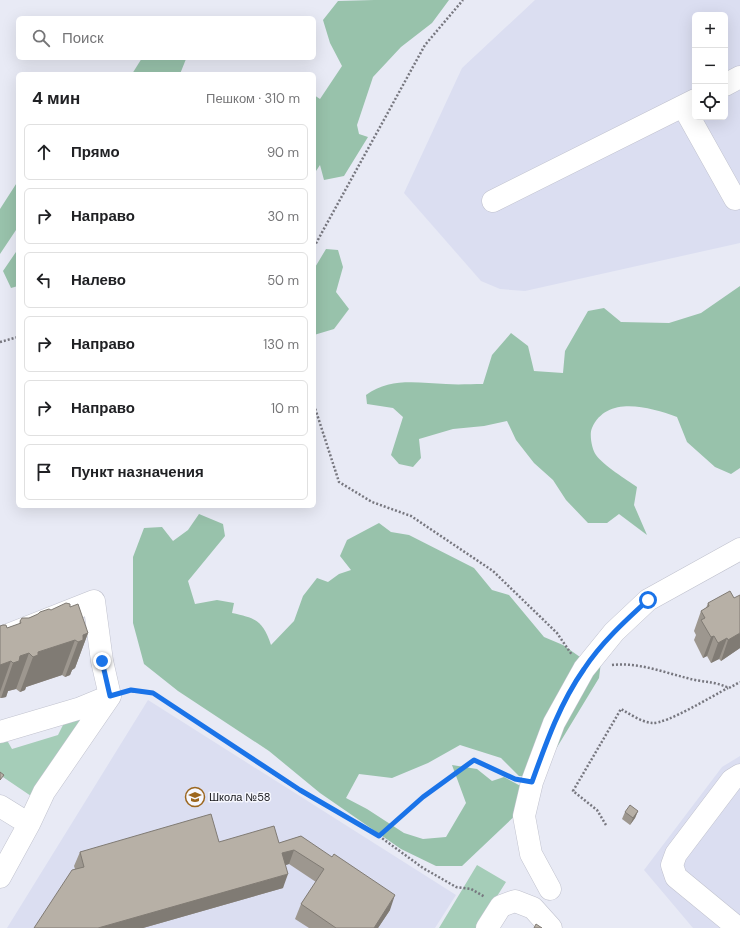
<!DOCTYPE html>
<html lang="ru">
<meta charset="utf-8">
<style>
:root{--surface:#fff;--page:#f2f2f2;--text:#202124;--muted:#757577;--line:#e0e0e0}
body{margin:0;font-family:"DM Sans",sans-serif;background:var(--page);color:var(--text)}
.controls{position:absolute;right:12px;top:12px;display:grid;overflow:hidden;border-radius:6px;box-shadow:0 4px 16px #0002}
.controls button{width:36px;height:36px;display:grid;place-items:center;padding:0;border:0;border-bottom:1px solid var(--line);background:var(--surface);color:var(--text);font:20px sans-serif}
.stop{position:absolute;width:12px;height:12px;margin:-9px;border:3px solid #1a73e8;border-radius:50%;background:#fff}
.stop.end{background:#1a73e8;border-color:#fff;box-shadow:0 1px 4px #0008}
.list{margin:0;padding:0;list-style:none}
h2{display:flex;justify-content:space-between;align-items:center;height:52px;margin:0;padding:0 16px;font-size:17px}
h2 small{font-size:13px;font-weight:400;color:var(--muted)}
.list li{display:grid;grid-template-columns:26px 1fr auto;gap:12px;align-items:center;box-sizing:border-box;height:56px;margin:0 8px 8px;padding:0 8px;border:1px solid var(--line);border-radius:6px}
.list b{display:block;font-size:15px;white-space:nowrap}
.list em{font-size:13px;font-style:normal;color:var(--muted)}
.icon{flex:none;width:22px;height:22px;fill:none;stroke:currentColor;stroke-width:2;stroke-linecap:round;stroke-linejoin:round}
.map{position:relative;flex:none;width:740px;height:928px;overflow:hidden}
.search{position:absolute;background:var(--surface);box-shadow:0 4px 16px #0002;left:16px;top:16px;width:300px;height:44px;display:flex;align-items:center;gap:10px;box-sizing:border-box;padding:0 14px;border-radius:6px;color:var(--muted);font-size:15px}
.panel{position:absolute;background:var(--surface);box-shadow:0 4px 16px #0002;left:16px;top:72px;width:300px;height:436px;border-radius:6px}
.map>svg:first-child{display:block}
.built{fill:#dbdef1;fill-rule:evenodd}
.green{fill:#a5cdb8}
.forest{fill:#98c2ab}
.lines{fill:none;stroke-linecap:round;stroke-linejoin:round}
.minor-casing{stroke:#c0c2ce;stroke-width:23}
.path{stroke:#77777f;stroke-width:2.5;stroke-dasharray:2 2;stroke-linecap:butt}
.minor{stroke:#fff;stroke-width:22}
.wall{fill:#9d978f}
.shaded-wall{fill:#807b74}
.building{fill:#b7b0a6;stroke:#807b74}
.route{stroke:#1a73e8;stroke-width:5}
.labels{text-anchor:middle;stroke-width:3;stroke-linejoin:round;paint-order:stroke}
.poi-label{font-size:11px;fill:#141418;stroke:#f6f7fe;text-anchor:start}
</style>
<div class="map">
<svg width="740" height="928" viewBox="0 0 740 928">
<rect width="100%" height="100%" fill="#e8eaf5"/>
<!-- built -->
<path class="built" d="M535 0H740V243L525 291 500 289 481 281 404 193 462 68ZM695 15H725V117H695Z
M148 700 456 895 435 928H7Z
M740 756V928H693L644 870 722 767Z"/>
<!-- green -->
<path class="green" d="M80 717 81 721 31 796 0 775V741L8 742 12 749 58 735 66 719Z
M477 865 506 882 477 928H439Z"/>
<!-- forest -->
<path class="forest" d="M374 0H449L432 23 401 47 373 77 357 125 359 134 368 137 344 176 324 180 320 165 314 174V95L320 99 342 66 330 43 323 20 338 1Z
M142 58H186V59L180 74H132Z
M18 181V227L0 254V209Z
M18 249V286L11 288 3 271Z
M326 249 338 250 343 267 336 292 349 309 334 329 314 335V303L316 294 314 291V269Z
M740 286V468L731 474 715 467 687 442 677 417C649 407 607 395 592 428 589 434 592 450 596 455 603 465 627 480 637 487L634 505 647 535 619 514 607 523H588L566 500 553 480 534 463 516 440 507 421 484 426 453 429 419 439 421 458 413 467 399 464 391 455 403 417 393 408 367 404 366 395C390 377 419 383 446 384 458 385 471 384 483 384L492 355 511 333 528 346 534 371 563 373 565 351 588 311 604 308 621 322 669 323 701 313Z
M199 514 223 524 225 536 188 581 195 604 217 600 234 603 232 613C256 618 263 621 271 645L294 621 303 596 317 578 328 582 339 574 351 570 340 556 347 540 379 523 391 532 409 535 474 568 492 590 509 595 544 637 563 645 580 657 602 654 599 678 539 777 519 776 501 758 460 745 428 763 392 778 359 774 346 798 367 809 404 833 423 839 446 837 466 803 452 765 477 769 492 781 504 777 530 791 521 810 462 866H436L401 849 320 793 269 751 178 691 144 664 133 623V557L144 528 162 527 173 541 188 530Z"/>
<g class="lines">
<defs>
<path id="minor" d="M725 85 740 77
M683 106 735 199
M493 201 695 100
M0 638 94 601 102 661 110 696 44 792 29 824 0 877
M0 732 81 708 110 696
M0 806 29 824
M550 889 531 854 524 816 532 782 554 723 584 669 614 632 648 600 740 549
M487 928 501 906 515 901 533 908 551 928
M738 928 676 877 672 865 676 854 732 780 740 775"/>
</defs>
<!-- minor casing -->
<use href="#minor" class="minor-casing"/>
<!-- path -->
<path class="path" d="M314 247 425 45 463 0
M0 342 18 337
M314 405 339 482 372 502 411 516 493 571 557 633 572 655
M612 665C637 662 663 672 687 678 704 683 711 680 729 688L740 682
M128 691 153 693 300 791 379 836 423 797 474 760 514 778
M606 825 597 810 573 791 621 709C630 714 641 722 652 723 667 724 712 696 728 688
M379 836 423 868 456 887 471 889 485 897"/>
<!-- minor -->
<use href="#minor" class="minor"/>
</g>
<!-- wall -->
<path class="wall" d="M734 598 740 648 721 661 719 659 711 663 707 656 703 658 694 640 696 635 694 631 701 611 706 608 708 603Z
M51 610 88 633 75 668 72 670 70 675 65 677 62 675 26 687 25 690 20 692 16 689 8 691 6 697 1 698H0V626L7 628 19 624 20 621Z
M638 811 635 818 630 825 622 819 625 812Z
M301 836 390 910 378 928H309L295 919 301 904 316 882 289 864 285 865 283 888 143 928H34L75 869 74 866 80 852 219 842 279 843Z"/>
<!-- shaded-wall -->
<path class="shaded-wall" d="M88 633 75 668 72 670 70 675 65 677 78 642 83 635Z
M740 633V648L721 661 728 640Z
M714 636 707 656 703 658 711 637Z
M727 638 719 659 711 663 718 643Z
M75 640 62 675 26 687 25 690 20 692 33 657 38 652Z
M29 653 16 689 8 691 6 697 1 698 13 663 20 656Z
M11 661 0 692V665Z
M638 811 635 818 630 825 633 818Z
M294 850 289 864 277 868 282 853Z
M288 874 283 888 143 928H98Z
M395 895 390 910 378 928H374Z"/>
<!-- building -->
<path class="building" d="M730 591 734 598 740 595V633L728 640 727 638 718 643 714 636 711 637 701 620 705 618 701 611 709 606 708 603Z
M66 603 70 604V607L78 604 88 633 83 635V640L78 642 75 640 38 652V655L33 657 29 653 20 656 19 661 13 663 11 661 0 665V626L3 625H6L7 628 21 623 20 621 22 618H29L38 614 40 612 49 609 51 610Z
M0 772 4 775 0 780Z
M630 805 638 811 633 818 625 812Z
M211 814 219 842 274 826 279 843 301 836 332 857 334 854 395 895 374 928H336L301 904 324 869 294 850 282 853 288 874 98 928H34L72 870 84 867 80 852Z
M536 924 542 928H534Z"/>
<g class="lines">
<!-- route -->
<path class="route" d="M102 661 110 696 131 690 153 693 300 790 379 836 423 797 474 760 515 779 532 782C546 743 560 703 584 669 601 643 625 621 648 600"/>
</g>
<!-- icons -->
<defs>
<symbol id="school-ring" viewBox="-11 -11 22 22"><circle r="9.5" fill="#f6f7fe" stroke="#9c671f" stroke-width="1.5"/><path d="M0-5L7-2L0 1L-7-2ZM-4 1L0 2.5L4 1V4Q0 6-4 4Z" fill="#9c671f"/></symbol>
</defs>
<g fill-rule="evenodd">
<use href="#school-ring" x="184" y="786" width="22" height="22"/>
</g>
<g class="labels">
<!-- poi labels -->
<g class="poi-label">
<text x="209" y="801">Школа №58</text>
</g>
</g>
</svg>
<div class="controls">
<button>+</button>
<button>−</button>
<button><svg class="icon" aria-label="locate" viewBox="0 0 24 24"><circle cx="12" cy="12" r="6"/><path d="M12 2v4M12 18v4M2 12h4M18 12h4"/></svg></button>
</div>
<div class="stop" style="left:648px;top:600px"></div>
<div class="stop end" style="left:102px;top:661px"></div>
<div class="search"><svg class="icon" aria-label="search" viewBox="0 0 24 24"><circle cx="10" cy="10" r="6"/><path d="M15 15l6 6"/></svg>Поиск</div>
<section class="panel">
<h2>4 мин<small>Пешком · 310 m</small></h2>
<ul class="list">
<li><svg class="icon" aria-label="ahead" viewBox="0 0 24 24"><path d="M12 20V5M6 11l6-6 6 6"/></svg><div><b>Прямо</b></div><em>90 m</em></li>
<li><svg class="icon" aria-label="right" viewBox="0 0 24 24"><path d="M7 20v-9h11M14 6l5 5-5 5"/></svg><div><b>Направо</b></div><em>30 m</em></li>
<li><svg class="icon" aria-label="left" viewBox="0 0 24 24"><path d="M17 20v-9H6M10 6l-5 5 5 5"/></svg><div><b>Налево</b></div><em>50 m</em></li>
<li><svg class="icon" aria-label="right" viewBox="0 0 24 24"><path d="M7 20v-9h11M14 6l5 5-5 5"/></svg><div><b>Направо</b></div><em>130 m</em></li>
<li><svg class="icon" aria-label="right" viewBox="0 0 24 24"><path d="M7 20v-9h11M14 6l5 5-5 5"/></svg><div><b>Направо</b></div><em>10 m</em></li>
<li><svg class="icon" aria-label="arrive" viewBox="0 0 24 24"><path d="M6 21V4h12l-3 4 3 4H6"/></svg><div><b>Пункт назначения</b></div></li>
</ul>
</section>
</div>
